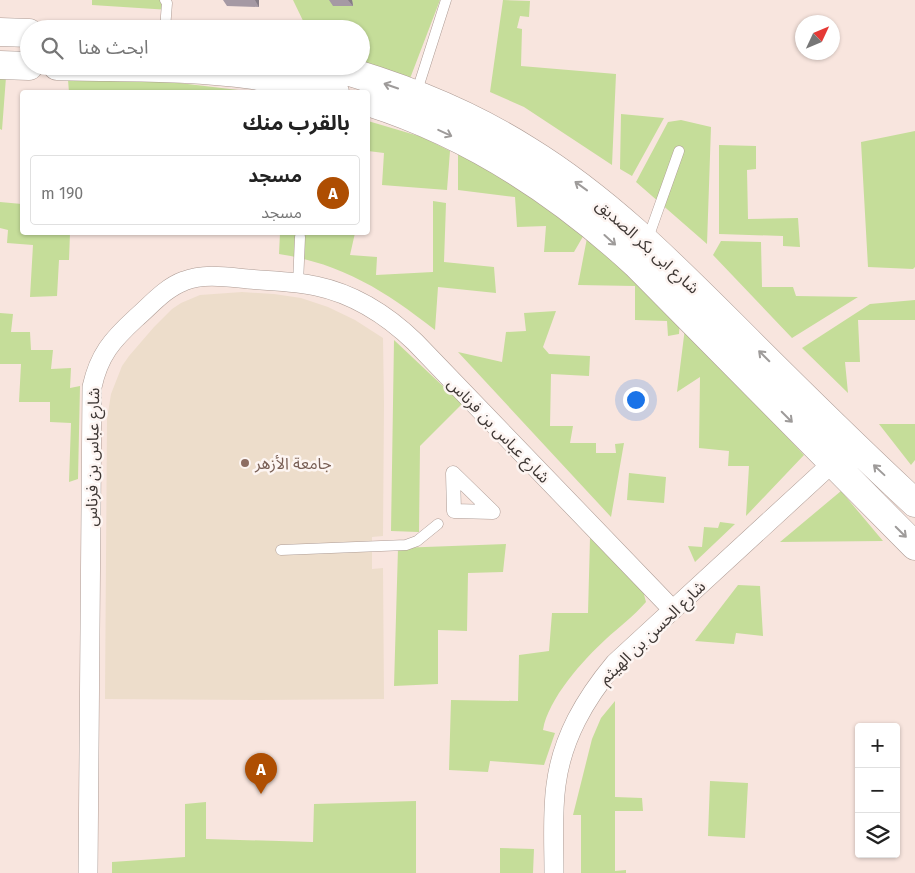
<!DOCTYPE html>
<html lang="ar">
<meta charset="utf-8">
<style>
:root{--surface:#fff;--page:#f2f2f2;--text:#222;--muted:#767676;--line:#e0e0e0;--accent:#ae4e02}
body{margin:0;font-family:"Fira Sans","Noto Sans Arabic",sans-serif;background:var(--page);color:var(--text);direction:rtl}
.controls{position:absolute;right:15px;bottom:15px;display:grid;overflow:hidden;border-radius:5px;box-shadow:0 1px 4px #0004}
.controls button{width:45px;height:45px;display:grid;place-items:center;padding:0;border:0;border-bottom:1px solid var(--line);background:var(--surface);color:var(--text);font:25px sans-serif}
.compass{position:absolute;left:795px;top:15px;width:45px;height:45px;border-radius:50%;background:var(--surface);box-shadow:0 1px 4px #0004;rotate:46deg}
.you{position:absolute;left:635px;top:399px;width:18px;height:18px;margin:-12px;border:4px solid #fff;border-radius:50%;background:#1a73e8;box-shadow:0 0 0 8px #1a73e833}
.badge{display:grid;place-items:center;width:32px;height:32px;border-radius:50%;background:var(--accent);color:#fff;font-size:16px;font-weight:700}
.pin{position:absolute;translate:-50% -41px;filter:drop-shadow(0 1px 2px #0008)}
.pin::after{content:'';position:absolute;top:26px;width:18px;height:15px;background:inherit;clip-path:polygon(0 0,100% 0,50% 100%)}
.list{margin:0;padding:0;list-style:none}
h2{display:flex;justify-content:space-between;align-items:center;height:65px;margin:0;padding:0 20px;font-size:21px}
h2 small{font-size:16px;font-weight:400;color:var(--muted)}
.list li{display:grid;grid-template-columns:32px 1fr auto;gap:15px;align-items:center;box-sizing:border-box;height:70px;margin:0 10px 10px;padding:0 10px;border:1px solid var(--line);border-radius:5px}
.list b{display:block;font-size:19px;white-space:nowrap}
.list p{margin:0;font-size:16px;white-space:nowrap;color:var(--muted)}
.list em{font-size:16px;font-style:normal;color:var(--muted)}
.icon{flex:none;width:28px;height:28px;fill:none;stroke:currentColor;stroke-width:2;stroke-linecap:round;stroke-linejoin:round}
.map{position:relative;flex:none;width:915px;height:873px;overflow:hidden;direction:ltr}
.search{position:absolute;background:var(--surface);box-shadow:0 1px 4px #0004;left:20px;top:20px;width:350px;height:55px;display:flex;align-items:center;gap:12px;box-sizing:border-box;padding:0 18px;border-radius:28px;color:var(--muted);font-size:19px}
.panel{position:absolute;background:var(--surface);box-shadow:0 1px 4px #0004;left:20px;top:90px;width:350px;height:145px;border-radius:5px;direction:rtl}
.map>svg:first-child{display:block}
.education{fill:#edddcb}
.green{fill:#c5dd99}
.lines{fill:none;stroke-linecap:round;stroke-linejoin:round}
.service-casing{stroke:#ad9b94;stroke-width:11}
.pedestrian-casing{stroke:#ad9b94;stroke-width:15}
.minor-casing{stroke:#ad9b94;stroke-width:20}
.secondary-casing{stroke:#ad9b94;stroke-width:29}
.service{stroke:#fff;stroke-width:10}
.pedestrian{stroke:#fff;stroke-width:14}
.minor{stroke:#fff;stroke-width:19}
.secondary{stroke:#fff;stroke-width:28}
.wall{fill:#a599a4}
.shaded-wall{fill:#867d86}
.oneway{stroke:#9e9b9a}
.education-dot{fill:#8d6e63;stroke:#fdf5f2;stroke-width:2}
.labels{text-anchor:middle;stroke-width:5;stroke-linejoin:round;paint-order:stroke}
.street-label{font-size:16px;fill:#3e3734;stroke:#fdf5f2}
.education-label{font-size:16px;fill:#785e54;stroke:#fdf5f2;text-anchor:start}
</style>
<div class="map">
<svg width="915" height="873" viewBox="0 0 915 873">
<rect width="100%" height="100%" fill="#f8e5de"/>
<!-- education -->
<path class="education" d="M242 292 274 294 301 298 328 307 355 320 383 338 384 404 383 536 372 537V569L383 568 384 699 258 700 105 699 107 419 111 394 122 366 129 356 154 327 172 309 181 303 200 295Z"/>
<!-- green -->
<path class="green" d="M92 0H170V10L92 5Z
M293 0H440L406 89 443 114 329 79 268 66H361V29H307Z
M503 0 530 1 529 17 520 16 517 28 522 29 521 66 616 74 612 165 524 107 490 92Z
M0 76 6 77 2 130 0 129Z
M68 80H154L255 92H69Z
M621 114 664 118 632 176 620 169Z
M681 120 711 127 707 244 636 182 668 122Z
M368 121 422 137 450 151 447 190 382 185 384 153 368 151Z
M915 131V267L913 269 868 267 861 142Z
M719 145 756 146V169L747 170 748 219 798 218 800 247 783 246V236L719 234Z
M458 153 500 175 585 233 574 252H544L546 226 517 227 515 197 458 190Z
M433 201 446 203 444 262 494 267 496 293 438 287 435 330C385 291 343 264 279 254L280 233H355L350 255 377 257 376 275 433 272Z
M0 202 22 204V232L70 233 69 260H59L57 296 30 297 33 245 7 243 8 230 0 228Z
M587 238 680 319 679 334 668 336 667 321 635 320V286L578 285Z
M721 241 761 242 762 287H793L796 296 858 297 792 338 713 255Z
M915 300V320H858L860 362H845L848 393 802 348 870 304Z
M556 311 543 347 549 354 590 356 589 376 551 374 550 426H573L570 443H596V453H616L615 444 624 443 611 517 458 352 502 362 506 332 526 331 524 313Z
M0 313 13 314 11 332H30L31 350H53L51 369 71 368 70 388 80 386 78 479 69 482 71 423 50 422V402H19L21 364H0Z
M685 328 804 455 746 516 749 466H728L729 451 699 448 700 377 677 392Z
M394 340 462 404 420 446 419 532 391 531Z
M879 424H915V460L911 465Z
M629 473 666 477 664 503 627 500Z
M841 491 883 541 780 542Z
M720 522 735 524 695 562 688 546 702 547 704 527 718 528Z
M590 538 643 591 646 602C634 616 619 627 606 639 583 660 548 699 543 730L555 733 544 765 490 761 488 772 449 770 451 700 518 701 519 655 549 651 552 613H588Z
M506 544 503 572 468 573 467 631 438 630V684L394 686 398 548Z
M738 585 760 586 763 636 736 633 734 644 695 641Z
M615 701V797L642 798 643 811H615V871L626 870V873H581V815H573L592 739 601 718Z
M710 781 748 783 745 838 708 836Z
M416 801V873H112V862L185 857V804L206 802V839L313 842 314 804Z
M500 848 534 849 533 873H500Z"/>
<g class="lines">
<defs>
<path id="service" d="M165 0 167 3 165 29
M416 94 446 0
M647 241 679 151
M298 284 300 237
M281 550 406 545 417 541 438 524"/>
<path id="pedestrian" d="M453 473 493 512 454 511Z"/>
<path id="minor" d="M88 873 92 387C99 355 112 340 136 318 151 305 165 288 184 281 204 273 227 277 248 279 270 281 294 281 316 286 354 294 387 315 415 342L673 610
M554 873C554 844 552 814 556 785 562 738 585 699 615 663L840 456"/>
<path id="secondary" d="M0 32 29 33
M0 65 29 66
M57 66C122 68 188 66 252 75 280 79 308 86 335 92
M329 66C398 85 467 112 527 150 607 199 673 266 739 332 797 390 855 447 915 503
M368 102C469 134 558 192 636 264L915 546"/>
</defs>
<!-- service casing -->
<use href="#service" class="service-casing"/>
<!-- pedestrian casing -->
<use href="#pedestrian" class="pedestrian-casing"/>
<!-- minor casing -->
<use href="#minor" class="minor-casing"/>
<!-- secondary casing -->
<use href="#secondary" class="secondary-casing"/>
<!-- service -->
<use href="#service" class="service"/>
<!-- pedestrian -->
<use href="#pedestrian" class="pedestrian"/>
<!-- minor -->
<use href="#minor" class="minor"/>
<!-- secondary -->
<use href="#secondary" class="secondary"/>
</g>
<!-- wall -->
<path class="wall" d="M223 0H259V7L227 6Z
M329 0H352L353 6H333Z"/>
<!-- shaded-wall -->
<path class="shaded-wall" d="M255 0H259V7Z
M348 0H352L353 6Z"/>
<!-- one-way arrows -->
<defs><path id="oneway-shaft" d="M-6 0H5M1.5-3L5.5 0L1.5 3" fill="none" stroke-width="1.6" stroke-linecap="round" stroke-linejoin="round" transform="scale(1.25)"/></defs>
<g class="oneway">
<use href="#oneway-shaft" transform="translate(391 86) rotate(-161)"/>
<use href="#oneway-shaft" transform="translate(445 133) rotate(25)"/>
<use href="#oneway-shaft" transform="translate(581 186) rotate(-144)"/>
<use href="#oneway-shaft" transform="translate(610 240) rotate(42)"/>
<use href="#oneway-shaft" transform="translate(764 356) rotate(-135)"/>
<use href="#oneway-shaft" transform="translate(787 417) rotate(45)"/>
<use href="#oneway-shaft" transform="translate(879 470) rotate(-137)"/>
<use href="#oneway-shaft" transform="translate(901 532) rotate(45)"/>
</g>
<!-- markers -->
<circle class="education-dot" cx="245" cy="463" r="5"/>
<g class="labels">
<!-- street labels -->
<g class="street-label">
<text transform="translate(648 246) rotate(42)" y="6">شارع ابى بكر الصديق</text>
<text transform="translate(499 430) rotate(46)" y="6">شارع عباس بن فرناس</text>
<text transform="translate(92 457) rotate(-89)" y="6">شارع عباس بن فرناس</text>
<text transform="translate(652 632) rotate(-44)" y="6">شارع الحسن بن الهيثم</text>
</g>
<!-- education labels -->
<g class="education-label">
<text x="255" y="469">جامعة الأزهر</text>
</g>
</g>
</svg>
<div class="controls">
<button>+</button>
<button>−</button>
<button><svg class="icon" aria-label="layers" viewBox="0 0 24 24"><path d="M12 4l9 5-9 5-9-5zM3 14l9 5 9-5"/></svg></button>
</div>
<svg class="compass" viewBox="-18 -18 36 36"><path d="M0-13l5 13h-10z" fill="#e53935"/><path d="M0 13l5-13h-10z" fill="#767676"/></svg>
<div class="you"></div>
<div class="pin badge" style="left:261px;top:794px">A</div>
<div class="search"><svg class="icon" aria-label="search" viewBox="0 0 24 24"><circle cx="10" cy="10" r="6"/><path d="M15 15l6 6"/></svg>ابحث هنا</div>
<section class="panel">
<h2>بالقرب منك<small></small></h2>
<ul class="list">
<li><span class="badge">A</span><div><b>مسجد</b><p>مسجد</p></div><em>190 m</em></li>
</ul>
</section>
</div>
